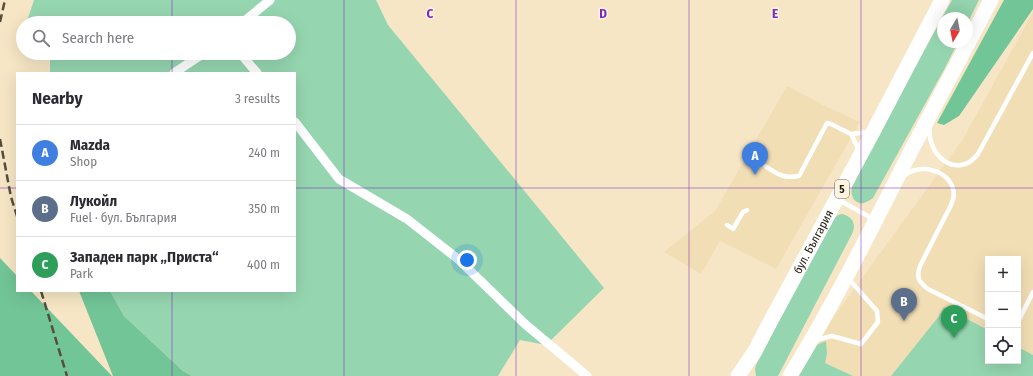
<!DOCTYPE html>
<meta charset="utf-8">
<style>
:root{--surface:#fff;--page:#f2f2f3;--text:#2b2b33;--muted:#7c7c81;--line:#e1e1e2;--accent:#943eac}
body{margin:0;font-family:"Fira Sans Condensed",sans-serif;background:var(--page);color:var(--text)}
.controls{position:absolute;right:12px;bottom:12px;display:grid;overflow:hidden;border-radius:0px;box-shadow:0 4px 16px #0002}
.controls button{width:36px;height:36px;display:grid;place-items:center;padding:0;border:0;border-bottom:1px solid var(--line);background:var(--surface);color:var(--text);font:20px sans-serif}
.compass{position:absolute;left:937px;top:12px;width:36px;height:36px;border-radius:50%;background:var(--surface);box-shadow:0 4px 16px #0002;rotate:190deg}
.you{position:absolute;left:467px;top:260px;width:14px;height:14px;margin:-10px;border:3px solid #fff;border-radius:50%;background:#1a73e8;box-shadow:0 0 0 6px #1a73e833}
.badge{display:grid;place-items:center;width:26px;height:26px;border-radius:50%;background:var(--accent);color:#fff;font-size:13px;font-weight:700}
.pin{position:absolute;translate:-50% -33px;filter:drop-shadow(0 1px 2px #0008)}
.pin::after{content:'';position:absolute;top:21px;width:14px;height:12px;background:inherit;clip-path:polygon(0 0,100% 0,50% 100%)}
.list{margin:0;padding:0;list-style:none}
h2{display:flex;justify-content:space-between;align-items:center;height:52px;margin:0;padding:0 16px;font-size:17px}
h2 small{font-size:13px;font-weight:400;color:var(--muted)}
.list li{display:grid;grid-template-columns:26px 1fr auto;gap:12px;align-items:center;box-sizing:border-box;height:56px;padding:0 16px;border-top:1px solid var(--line)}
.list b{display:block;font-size:15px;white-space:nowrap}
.list p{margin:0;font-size:13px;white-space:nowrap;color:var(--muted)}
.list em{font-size:13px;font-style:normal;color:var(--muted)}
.icon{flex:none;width:22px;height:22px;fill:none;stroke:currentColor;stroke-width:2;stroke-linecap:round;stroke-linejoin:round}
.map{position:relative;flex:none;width:1033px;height:376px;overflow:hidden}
.search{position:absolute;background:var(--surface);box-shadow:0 4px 16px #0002;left:16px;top:16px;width:280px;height:44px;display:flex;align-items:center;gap:10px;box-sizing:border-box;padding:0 14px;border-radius:22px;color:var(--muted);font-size:15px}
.panel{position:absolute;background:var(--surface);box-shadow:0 4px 16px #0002;left:16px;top:72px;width:280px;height:220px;border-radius:0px}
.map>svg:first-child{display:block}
.built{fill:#f1deb5}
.green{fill:#95d6b0}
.forest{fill:#72c597}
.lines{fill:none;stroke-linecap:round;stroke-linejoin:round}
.service{stroke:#fff;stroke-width:4.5}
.minor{stroke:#fff;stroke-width:9}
.trunk{stroke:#fff;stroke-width:15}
.rail{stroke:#564d3c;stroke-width:2.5;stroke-dasharray:8 4;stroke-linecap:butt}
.grid{fill:none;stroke:#7b2cbf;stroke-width:1;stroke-opacity:0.55}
.labels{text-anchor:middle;stroke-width:3;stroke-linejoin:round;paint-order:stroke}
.shield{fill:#fef4e0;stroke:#645d4e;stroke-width:1}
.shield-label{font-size:11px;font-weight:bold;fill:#221c10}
.street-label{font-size:12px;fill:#221c10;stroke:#fef4e0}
.grid-label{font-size:13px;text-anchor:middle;font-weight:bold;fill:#7b2cbf;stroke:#fef4e0;stroke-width:3;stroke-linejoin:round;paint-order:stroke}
</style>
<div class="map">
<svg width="1033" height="376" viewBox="0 0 1033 376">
<rect width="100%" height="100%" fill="#f6e6c5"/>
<!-- built -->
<path class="built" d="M1033 12V355L1018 347V259H988V330L944 308 939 316 891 376H853L825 363 827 353 826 341 812 347 963 139Z
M787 86 829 108 860 122 776 269 720 241 701 274 664 252 715 211Z"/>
<!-- green -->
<path class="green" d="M34 0H376L388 25 604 288 546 345 520 340 498 376H192L183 371 124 316 110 291H295V73H50V57L48 53H289V23H28L27 21Z
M952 0H979L967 24V18H943V42H958L945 68 873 198C870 200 867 202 864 203 854 205 850 195 852 187L894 105Z
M842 214C851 216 856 222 853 232L778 376H756L755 369 756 365 831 221 838 215Z
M944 307 988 330V361H1018V347L1033 355V376H891L939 316Z
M826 341 827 353 825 363 853 376H794L812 347Z"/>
<!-- forest -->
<path class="forest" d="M1004 0H1033V9L959 116 944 125 937 123Z
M0 258 17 276V291H31L112 376H0Z
M79 291H110L124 316 183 371 192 376H113Z"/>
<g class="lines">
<!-- service -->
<path class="service" d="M930 125C925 155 957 181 978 154L1033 53
M851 134 859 150
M765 166C778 174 783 179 799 176L827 123 831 124 851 134 869 132
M904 176C918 163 948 169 953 189 955 195 953 200 951 205L920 266C916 278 919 282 928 289L988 319
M839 200 875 220
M727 225 733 229 743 212 747 210
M1018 322 1033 292
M816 340 832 336 861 344 878 322 877 311 848 278"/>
<!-- minor -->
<path class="minor" d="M242 23 270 0
M240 53 257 73
M174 73 204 53
M295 122 339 179 407 219 458 259 525 324 587 376"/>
<!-- trunk -->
<g class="trunk">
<path id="s1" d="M738 376 755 351 769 324 874 130 942 0"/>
<path d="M790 376C835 302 874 224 913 147 939 98 965 49 991 0"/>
</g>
<!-- rail -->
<path class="rail" d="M0 22 5 0
M0 139 11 197 17 216
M41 291 67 376"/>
</g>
<!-- grid -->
<path class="grid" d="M172 0V23M344 0V376M516 0V376M689 0V376M861 0V376M172 53V73M0 188H17M295 188H1033M172 291V376"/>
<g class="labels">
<!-- shield labels -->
<rect class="shield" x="835" y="180" width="14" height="18" rx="3"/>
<g class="shield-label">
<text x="842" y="193">5</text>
</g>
<!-- street labels -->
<g class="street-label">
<text dy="4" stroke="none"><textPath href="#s1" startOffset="154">бул. България</textPath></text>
</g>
</g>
<g class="grid-label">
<text x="430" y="18">C</text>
<text x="603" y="18">D</text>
<text x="775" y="18">E</text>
</g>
</svg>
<div class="controls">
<button>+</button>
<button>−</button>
<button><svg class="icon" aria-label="locate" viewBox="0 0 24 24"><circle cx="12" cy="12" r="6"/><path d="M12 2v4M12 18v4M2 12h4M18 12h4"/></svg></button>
</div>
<svg class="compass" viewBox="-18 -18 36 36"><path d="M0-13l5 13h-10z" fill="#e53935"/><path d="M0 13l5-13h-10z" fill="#7c7c81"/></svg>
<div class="you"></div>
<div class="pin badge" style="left:755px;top:175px;background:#3f7fe0">A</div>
<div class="pin badge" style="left:904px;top:321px;background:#5c6f8a">B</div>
<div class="pin badge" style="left:954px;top:338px;background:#2e9e5b">C</div>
<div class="search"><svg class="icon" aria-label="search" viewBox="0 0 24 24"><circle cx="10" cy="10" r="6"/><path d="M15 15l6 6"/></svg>Search here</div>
<section class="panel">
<h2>Nearby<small>3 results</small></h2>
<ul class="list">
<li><span class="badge" style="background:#3f7fe0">A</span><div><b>Mazda</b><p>Shop</p></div><em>240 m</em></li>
<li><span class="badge" style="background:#5c6f8a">B</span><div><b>Лукойл</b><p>Fuel · бул. България</p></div><em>350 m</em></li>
<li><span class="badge" style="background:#2e9e5b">C</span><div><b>Западен парк „Приста“</b><p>Park</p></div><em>400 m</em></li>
</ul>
</section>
</div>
